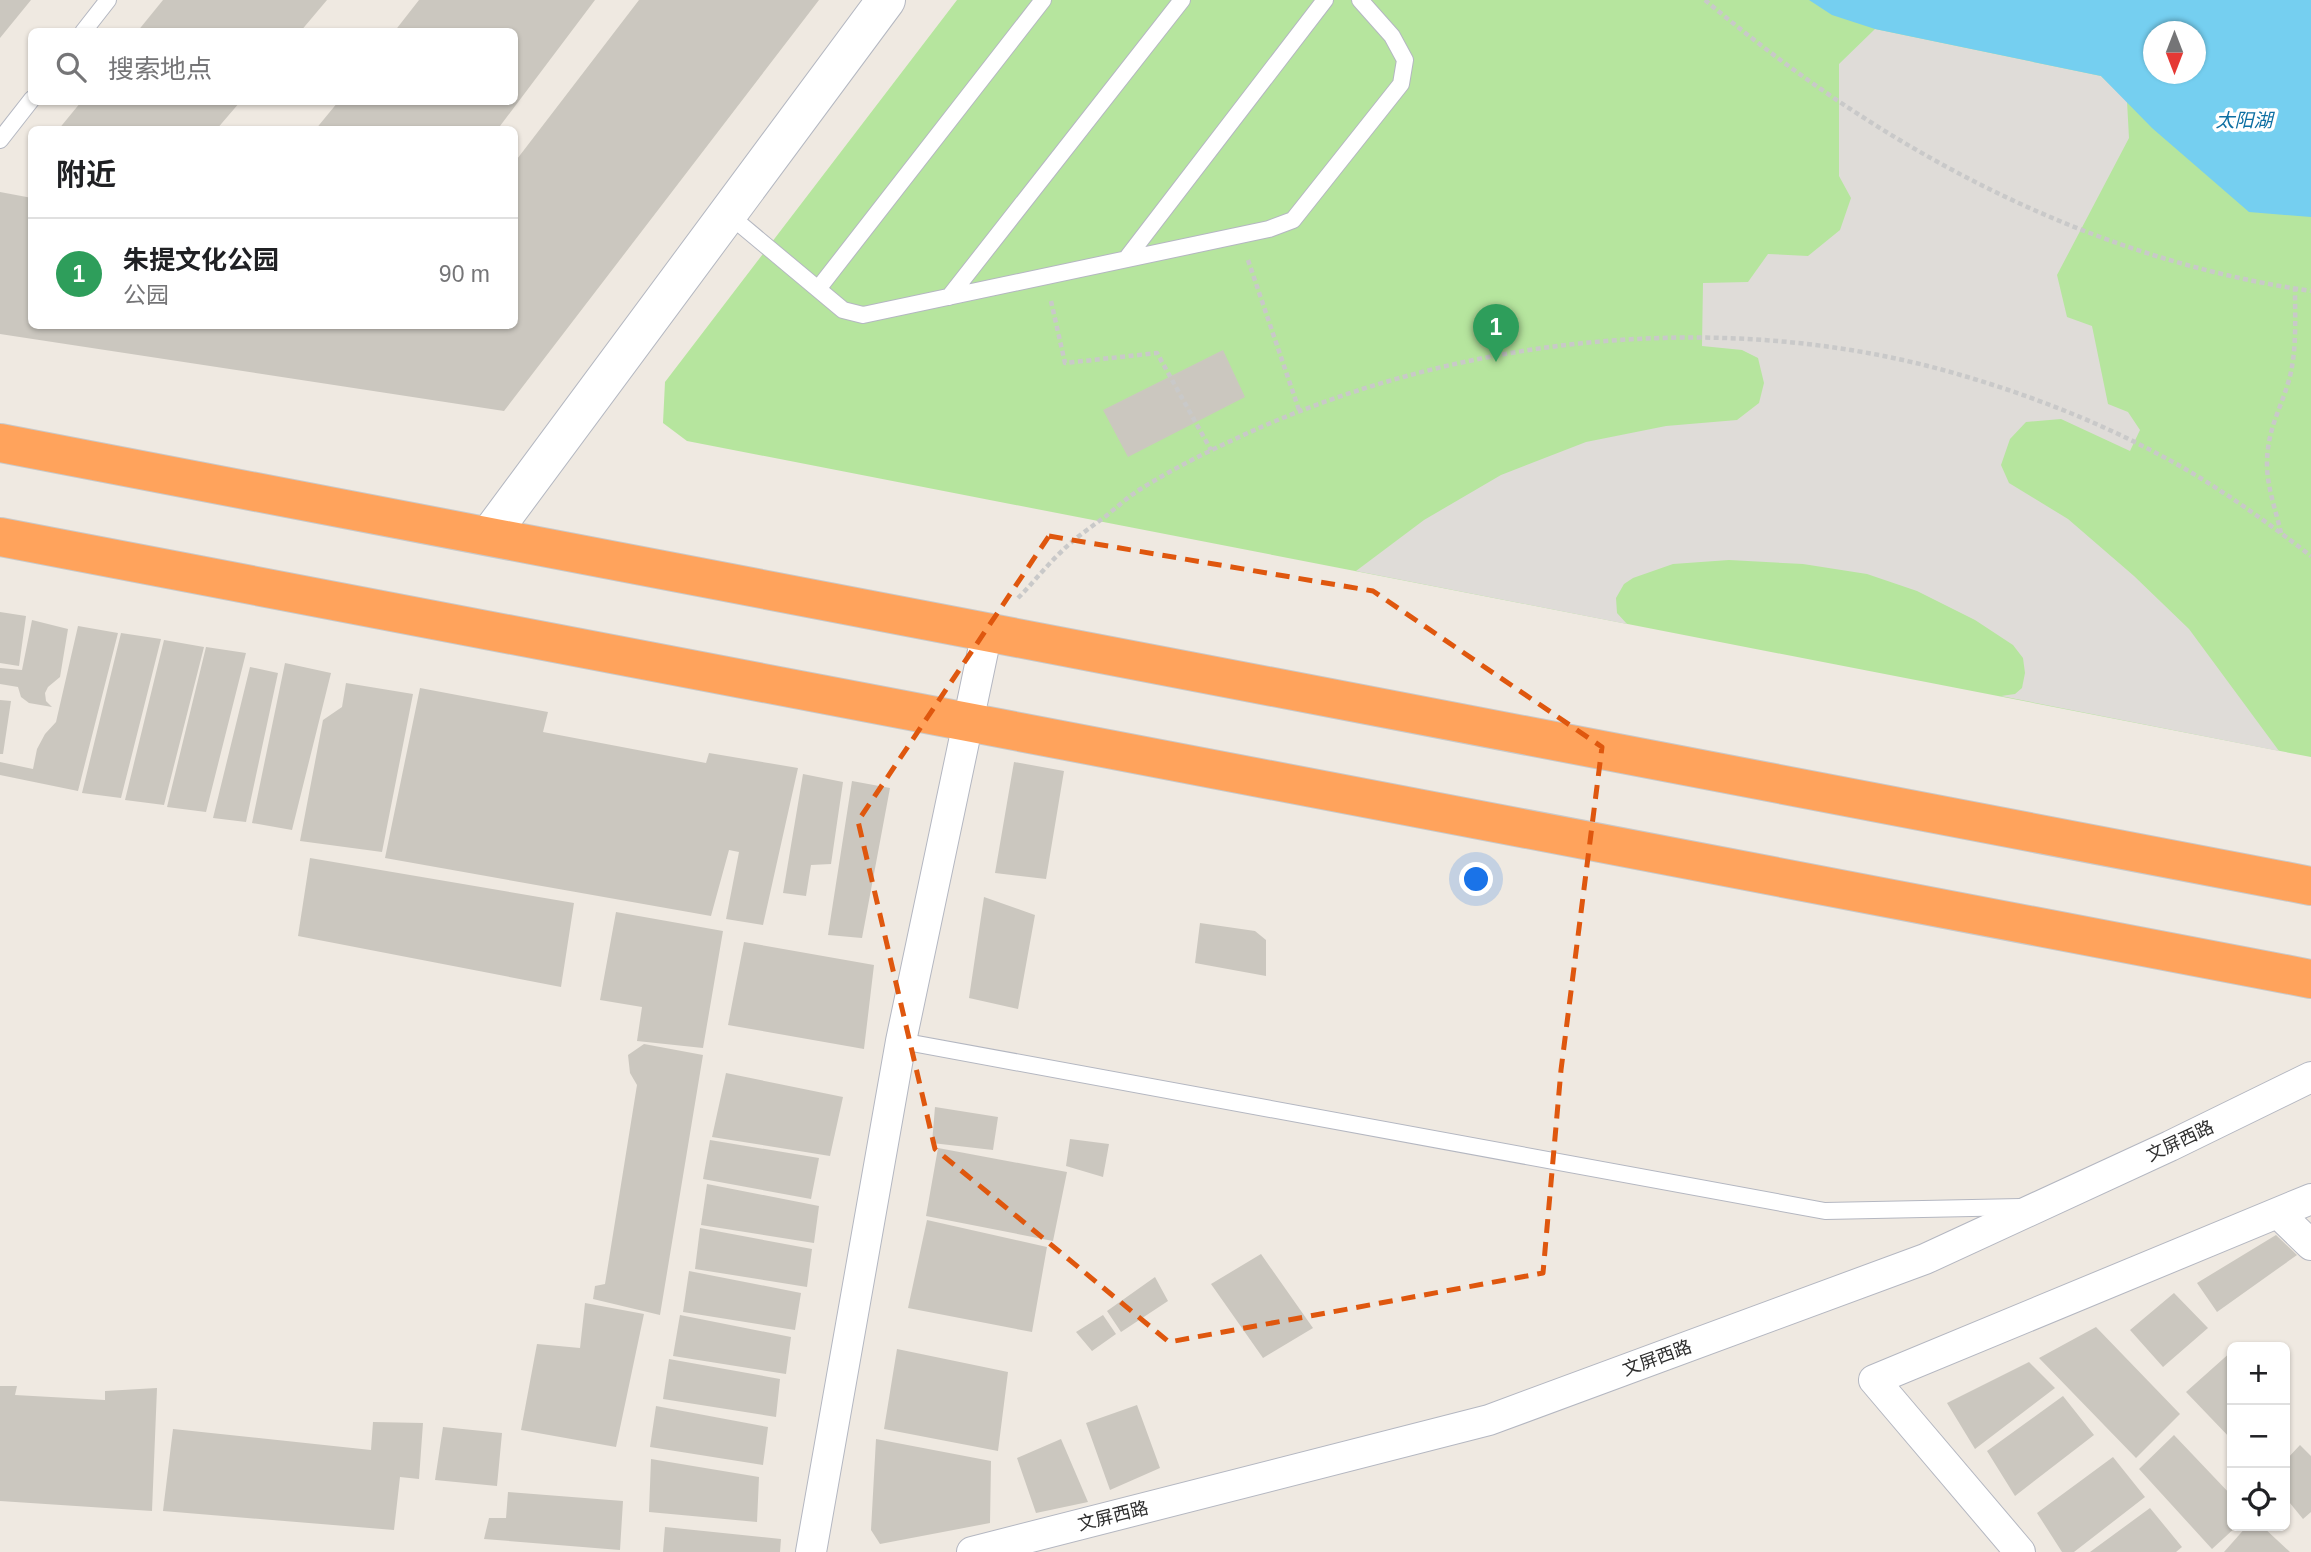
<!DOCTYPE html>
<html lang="zh">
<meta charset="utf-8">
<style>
:root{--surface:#fff;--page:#f2f2f2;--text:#202124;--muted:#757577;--line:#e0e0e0;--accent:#4264fb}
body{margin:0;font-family:Arial,"Noto Sans SC",sans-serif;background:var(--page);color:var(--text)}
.controls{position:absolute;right:21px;bottom:21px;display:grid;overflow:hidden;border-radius:10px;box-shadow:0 2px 5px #0004}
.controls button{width:63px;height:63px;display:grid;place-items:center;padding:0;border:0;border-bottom:2px solid var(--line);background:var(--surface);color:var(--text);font:35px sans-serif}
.compass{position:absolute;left:2143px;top:21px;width:63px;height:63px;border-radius:50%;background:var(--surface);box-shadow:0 2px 5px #0004;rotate:180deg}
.you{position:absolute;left:1477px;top:880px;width:24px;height:24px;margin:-18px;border:5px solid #fff;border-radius:50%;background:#1a73e8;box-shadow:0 0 0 10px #1a73e833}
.badge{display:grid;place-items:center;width:46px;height:46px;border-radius:50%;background:var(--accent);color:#fff;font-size:23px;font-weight:700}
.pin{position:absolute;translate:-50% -58px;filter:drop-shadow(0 2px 4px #0008)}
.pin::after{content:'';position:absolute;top:37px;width:24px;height:21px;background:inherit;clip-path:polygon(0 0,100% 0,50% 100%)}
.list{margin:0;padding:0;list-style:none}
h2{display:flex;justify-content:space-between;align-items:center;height:91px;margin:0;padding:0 28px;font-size:30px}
h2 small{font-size:23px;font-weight:400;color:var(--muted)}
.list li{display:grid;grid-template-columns:46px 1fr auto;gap:21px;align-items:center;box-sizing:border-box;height:112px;padding:0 28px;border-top:2px solid var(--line)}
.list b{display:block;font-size:26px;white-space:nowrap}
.list p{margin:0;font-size:23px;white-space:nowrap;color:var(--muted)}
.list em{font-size:23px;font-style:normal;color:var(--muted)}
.icon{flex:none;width:38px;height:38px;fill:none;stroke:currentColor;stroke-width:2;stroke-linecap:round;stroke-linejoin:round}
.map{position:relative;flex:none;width:2311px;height:1552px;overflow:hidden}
.search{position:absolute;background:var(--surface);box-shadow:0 2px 5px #0004;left:28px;top:28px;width:490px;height:77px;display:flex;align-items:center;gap:18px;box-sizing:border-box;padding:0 24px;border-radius:10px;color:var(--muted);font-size:26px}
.panel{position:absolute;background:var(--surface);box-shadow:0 2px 5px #0004;left:28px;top:126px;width:490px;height:203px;border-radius:10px}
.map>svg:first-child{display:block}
.green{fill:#b6e59e;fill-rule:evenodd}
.plaza{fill:#dfdcd8}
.water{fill:#75cff0;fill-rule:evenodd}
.building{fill:#cbc7bf}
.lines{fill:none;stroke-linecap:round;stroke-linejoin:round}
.lane-casing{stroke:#b4b7c1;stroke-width:18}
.street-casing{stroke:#b4b7c1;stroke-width:32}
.secondary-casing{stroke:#b4b7c1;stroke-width:40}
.highway-casing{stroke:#c9c9c9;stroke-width:40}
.path{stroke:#c9c9c9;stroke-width:4.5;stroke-dasharray:5 3.5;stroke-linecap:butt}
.lane{stroke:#fff;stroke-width:16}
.street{stroke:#fff;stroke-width:30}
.secondary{stroke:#fff;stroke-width:38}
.highway{stroke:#ffa35c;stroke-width:38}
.marked{fill:none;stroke:#df570e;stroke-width:5;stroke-dasharray:14 9;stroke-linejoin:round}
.labels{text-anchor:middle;stroke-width:7;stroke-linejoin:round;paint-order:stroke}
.street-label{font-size:18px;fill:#2e2e2e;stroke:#fff}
.water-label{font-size:19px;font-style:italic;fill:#0d6fa3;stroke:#fff}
</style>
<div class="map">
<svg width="2311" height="1552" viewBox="0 0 2311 1552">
<rect width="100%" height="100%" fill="#efe9e1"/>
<!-- green -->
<path class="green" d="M957 0H2311V757L687 441 663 423 665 382ZM2154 32H2196V74H2154Z"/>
<!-- plaza -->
<path class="plaza" d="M1875 29 2101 76 2127 101 2129 138 2057 275 2067 317 2092 326 2108 404 2128 412 2140 430 2130 451 2061 419 2026 422 2010 439 2001 465 2009 483 2068 519 2134 576 2189 629 2279 751 2001 696 2015 694 2022 688 2025 673 2023 658 2013 645 1975 620 1917 591 1867 574 1803 564 1729 560 1673 564 1633 578 1624 584 1616 598 1617 613 1627 624 1356 571 1424 520 1501 475 1586 442 1666 426 1737 420 1759 403 1764 383 1758 358 1742 350 1702 346 1703 283 1748 282 1768 254 1808 256 1840 230 1851 198 1839 176V64Z"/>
<!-- water -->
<path class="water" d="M1809 0H2311V217L2249 212 2152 128 2101 76 1875 29 1832 15ZM2154 32H2196V74H2154Z"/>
<!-- building -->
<path class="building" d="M0 0H31L0 38Z
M163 0H327L300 32H137Z
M419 0H595L497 130H315L338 102H514V32H394Z
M639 0H819L504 411 0 334V192L32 198V326H514V163Z
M81 102H240L216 130H58Z
M1223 350 1245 397 1128 457 1103 410Z
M0 612 26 616 19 666 0 663Z
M32 620 68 629 60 677 48 687 45 693 46 701 52 707 29 703 21 697 18 687 0 684V668L22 670Z
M78 626 118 633 78 791 0 775V762L33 769 37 749 45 734 56 722Z
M121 633 161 639 121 798 82 793Z
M164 640 204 647 164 805 125 800Z
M206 647 246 653 206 812 167 807Z
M285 663 331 673 292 830 252 823Z
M250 667 278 673 246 822 213 818Z
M346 683 413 694 382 852 300 841 323 720 342 707Z
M420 688 548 712 543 732 706 763 709 753 798 768 763 925 726 919 739 852 729 850 711 916 385 858Z
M0 700 11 701 3 754H0Z
M1014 762 1064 771 1046 879 995 873Z
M803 774 843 782 831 864 811 865 806 896 783 893Z
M852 781 890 788 862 938 828 935Z
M310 858 574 903 561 987 298 936Z
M984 897 1035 915 1018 1009 969 998Z
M616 912 723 931 703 1048 637 1041 642 1007 600 1000Z
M1200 923 1255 931 1266 940V976L1195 963Z
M744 942 874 965 864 1049 728 1025Z
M644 1044 703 1055 660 1315 593 1299 595 1286 605 1284 637 1085 630 1073 628 1055Z
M726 1073 843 1097 830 1156 712 1137Z
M935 1107 998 1117 993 1150 932 1143Z
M1070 1139 1109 1144 1103 1177 1066 1166Z
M710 1140 819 1158 811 1199 703 1179Z
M938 1148 1067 1172 1053 1241 926 1216Z
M707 1184 819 1206 814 1243 701 1225Z
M927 1220 1047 1247 1032 1332 908 1308Z
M700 1228 812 1249 807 1287 695 1269Z
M2276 1235 2297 1255 2217 1312 2197 1283Z
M1261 1254 1313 1328 1263 1358 1211 1284Z
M689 1271 801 1293 795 1330 683 1312Z
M1155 1277 1168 1301 1121 1332 1107 1311Z
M2174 1293 2208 1328 2163 1367 2130 1330Z
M585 1303 644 1314 616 1447 521 1430 537 1344 580 1348Z
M680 1315 791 1337 786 1374 673 1356Z
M1103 1315 1116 1334 1092 1351 1076 1332Z
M2096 1327 2180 1414 2136 1458 2039 1358Z
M897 1349 1008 1372 998 1451 884 1429Z
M2232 1351V1440L2186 1392Z
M669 1359 780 1379 776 1417 663 1399Z
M2029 1362 2055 1388 1975 1449 1947 1403Z
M0 1386H17L15 1395 105 1400V1391L157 1388 152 1511 0 1501Z
M2063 1396 2094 1435 2015 1496 1987 1451Z
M1137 1405 1160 1468 1110 1490 1086 1423Z
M656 1406 768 1427 763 1465 650 1447Z
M373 1422 423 1423 419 1479 400 1477 394 1530 163 1511 173 1429 371 1450Z
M443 1427 502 1433 497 1486 435 1480Z
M2174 1435 2232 1496V1526H2237L2212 1549 2139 1469Z
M876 1439 991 1461 990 1523 880 1544 871 1530Z
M1061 1439 1088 1502 1036 1513 1017 1458Z
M2300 1445 2311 1456V1512L2303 1519 2285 1497V1461Z
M2113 1457 2145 1497 2074 1552H2062L2037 1513Z
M651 1459 759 1477 757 1522 649 1512Z
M508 1492 623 1501 620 1550 484 1539 489 1518H506Z
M2150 1508 2182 1547 2176 1552H2090Z
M2247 1526H2262L2290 1552H2224Z
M665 1527 781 1539 780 1552H663Z"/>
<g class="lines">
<defs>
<path id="lane" d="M83 32 108 0
M0 140 32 99
M728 214 843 310 863 315 1269 229 1293 220 1401 84 1405 60 1392 36 1360 0
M1126 259 1325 0
M818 289 1043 0
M949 297 1182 0
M901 1041 1825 1211 2021 1207"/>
<path id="street" d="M2278 1213 2311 1245
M811 1552 901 1041 987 632
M972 1552 1489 1420 1925 1259 2170 1146 2311 1077
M2020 1552 1874 1380 2311 1199"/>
<path id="secondary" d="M489 536 886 0"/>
<path id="highway" d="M0 443 2311 886
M0 537 2311 979"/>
</defs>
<!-- lane casing -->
<use href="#lane" class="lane-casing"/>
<!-- street casing -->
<use href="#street" class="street-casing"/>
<!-- secondary casing -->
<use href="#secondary" class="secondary-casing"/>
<!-- highway casing -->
<use href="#highway" class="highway-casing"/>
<!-- path -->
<path class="path" d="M1705 0C1879 147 2083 258 2311 291
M1248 260 1299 410
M1051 301 1065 363 1157 353 1211 450
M2281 533C2276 511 2267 487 2267 464 2267 430 2280 411 2289 380 2297 351 2295 319 2295 288
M1018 598C1033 583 1046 566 1062 551 1075 538 1091 527 1106 516 1117 507 1128 497 1139 490 1177 466 1219 446 1259 428 1478 332 1744 307 1974 379 2037 398 2100 423 2158 454 2212 482 2263 519 2311 556"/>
<!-- lane -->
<use href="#lane" class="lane"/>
<!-- street -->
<use href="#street" class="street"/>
<!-- secondary -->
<use href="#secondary" class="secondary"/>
<!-- highway -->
<use href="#highway" class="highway"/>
</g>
<!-- marked area -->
<path class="marked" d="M1049 536 1373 591 1602 747 1561 1070 1543 1273 1169 1342 935 1149 858 821Z"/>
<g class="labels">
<!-- street labels -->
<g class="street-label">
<text transform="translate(2180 1141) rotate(-25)" y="6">文屏西路</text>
<text transform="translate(1657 1358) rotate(-20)" y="6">文屏西路</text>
<text transform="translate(1113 1516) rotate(-14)" y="6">文屏西路</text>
</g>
<!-- water labels -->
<g class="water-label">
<text x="2244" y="127">太阳湖</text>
</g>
</g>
</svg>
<div class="controls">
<button>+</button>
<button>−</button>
<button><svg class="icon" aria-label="locate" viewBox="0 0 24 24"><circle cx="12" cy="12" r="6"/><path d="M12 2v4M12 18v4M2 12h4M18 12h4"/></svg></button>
</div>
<svg class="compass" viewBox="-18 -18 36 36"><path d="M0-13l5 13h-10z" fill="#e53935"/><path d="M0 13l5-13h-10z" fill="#757577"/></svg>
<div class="you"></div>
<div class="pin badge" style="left:1496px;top:362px;background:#2e9e5b">1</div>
<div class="search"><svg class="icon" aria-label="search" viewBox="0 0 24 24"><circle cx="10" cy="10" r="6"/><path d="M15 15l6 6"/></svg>搜索地点</div>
<section class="panel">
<h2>附近<small></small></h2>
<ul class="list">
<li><span class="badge" style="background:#2e9e5b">1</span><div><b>朱提文化公园</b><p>公园</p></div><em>90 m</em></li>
</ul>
</section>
</div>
